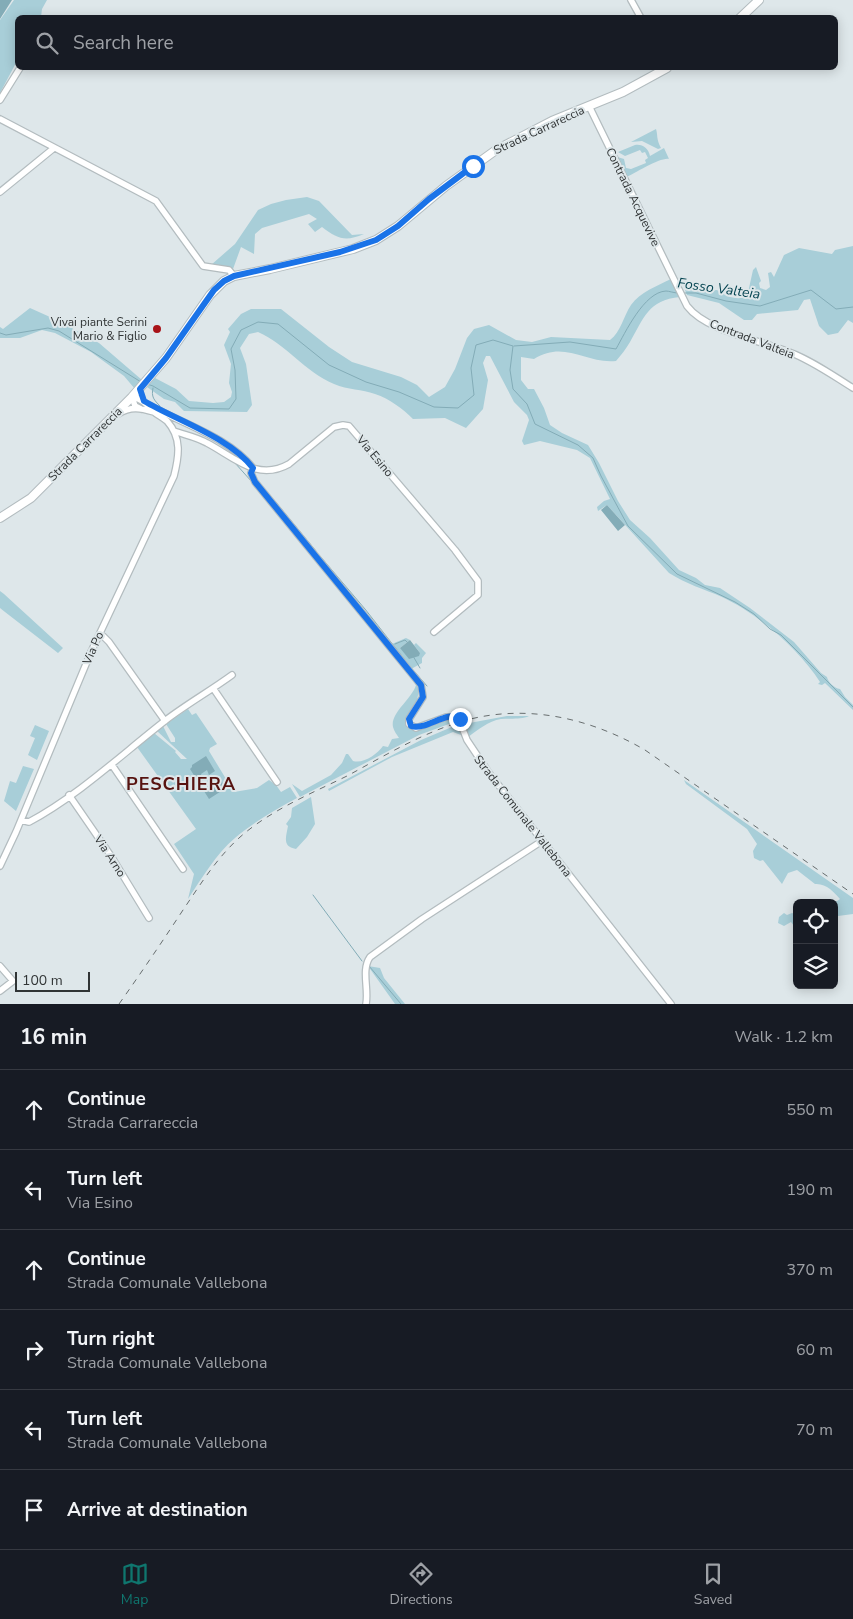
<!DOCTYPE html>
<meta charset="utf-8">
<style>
:root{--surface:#171b24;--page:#242831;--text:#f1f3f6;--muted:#9ea1a6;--line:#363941;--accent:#0f766e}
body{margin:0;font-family:"Nunito Sans",sans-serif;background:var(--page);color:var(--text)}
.controls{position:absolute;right:15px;bottom:15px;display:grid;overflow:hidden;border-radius:8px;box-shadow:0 2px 12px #0003}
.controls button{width:45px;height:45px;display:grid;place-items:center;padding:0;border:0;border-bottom:1px solid var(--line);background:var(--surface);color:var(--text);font:25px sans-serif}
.scale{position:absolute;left:15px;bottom:12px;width:75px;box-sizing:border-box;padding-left:5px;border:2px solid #313536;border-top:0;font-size:14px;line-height:18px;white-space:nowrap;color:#313536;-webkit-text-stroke:4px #dee7ea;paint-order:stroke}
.stop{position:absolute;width:15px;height:15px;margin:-11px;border:4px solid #1a73e8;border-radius:50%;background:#fff}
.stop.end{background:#1a73e8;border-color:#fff;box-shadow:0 1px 5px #0008}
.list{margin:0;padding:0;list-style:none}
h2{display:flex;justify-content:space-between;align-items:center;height:65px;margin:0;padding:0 20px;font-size:21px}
h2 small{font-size:16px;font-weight:400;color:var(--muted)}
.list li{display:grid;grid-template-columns:32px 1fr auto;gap:15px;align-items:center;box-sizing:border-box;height:80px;padding:0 20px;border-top:1px solid var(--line)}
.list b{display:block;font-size:19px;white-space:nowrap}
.list p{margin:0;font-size:16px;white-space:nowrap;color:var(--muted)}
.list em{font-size:16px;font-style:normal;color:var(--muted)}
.icon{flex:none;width:28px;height:28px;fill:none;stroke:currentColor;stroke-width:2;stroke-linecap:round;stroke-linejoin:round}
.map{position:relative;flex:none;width:853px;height:1004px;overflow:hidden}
.search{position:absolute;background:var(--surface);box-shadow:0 2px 12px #0003;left:15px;right:15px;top:15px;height:55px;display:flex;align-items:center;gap:12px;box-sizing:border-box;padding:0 18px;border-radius:8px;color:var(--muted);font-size:19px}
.sheet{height:545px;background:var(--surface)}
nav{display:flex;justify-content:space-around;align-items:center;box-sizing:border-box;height:70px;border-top:1px solid var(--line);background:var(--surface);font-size:14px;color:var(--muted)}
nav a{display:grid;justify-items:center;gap:2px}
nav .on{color:var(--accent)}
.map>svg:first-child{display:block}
.green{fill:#a8ced8}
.water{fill:#83acb7}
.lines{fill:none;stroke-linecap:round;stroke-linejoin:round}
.stream{stroke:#83acb7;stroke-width:1}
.minor-casing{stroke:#b3bcbf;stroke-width:8}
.secondary-casing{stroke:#b3bcbf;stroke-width:10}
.minor{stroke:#fff;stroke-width:5.5}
.secondary{stroke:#fff;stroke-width:8}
.rail{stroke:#686e6f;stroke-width:1;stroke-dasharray:6 6;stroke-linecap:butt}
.route{stroke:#1a73e8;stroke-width:6}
.poi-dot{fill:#a81318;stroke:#dee7ea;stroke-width:2}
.labels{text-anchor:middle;stroke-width:4;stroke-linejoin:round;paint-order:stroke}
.street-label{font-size:12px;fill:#313536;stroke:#dee7ea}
.poi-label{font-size:12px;fill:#313536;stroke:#dee7ea;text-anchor:end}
.water-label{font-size:14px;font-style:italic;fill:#064552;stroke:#dee7ea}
.district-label{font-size:18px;font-weight:bold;letter-spacing:1px;fill:#571310;stroke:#dee7ea}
</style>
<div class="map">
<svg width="853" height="1004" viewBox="0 0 853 1004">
<rect width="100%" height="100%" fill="#dee7ea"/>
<!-- green -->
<path class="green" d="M14 0H47L42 9 41 17 18 18 17 61 0 93V20Z
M656 129C658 135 656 139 661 148L658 149 642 141 631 142Z
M635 145C643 144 648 148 650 156L664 148 669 159C661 157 635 173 625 178L614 156 624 159 626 168 631 169 646 163 645 160 648 158 645 152 642 153 640 150 625 156 618 152Z
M307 197 319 201 352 235 364 234C345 242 338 239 322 227L315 232 308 224 317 219 309 214 262 228 255 234 254 254 241 247 233 269 211 265 235 244 258 210 271 204 286 200Z
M853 246V323L848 320 838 333 828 335 819 326 810 299 804 300 798 310 757 314 752 320H744L719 303 687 295 685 290 686 286H691L696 289 701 288 707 291 717 290C726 297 736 300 747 297L753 270 756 267 761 281 759 283 760 288 766 290 770 287 768 273 771 272 774 277 784 255 799 248 832 254 835 250Z
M671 279 680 297C648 300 644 318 630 342 626 349 621 355 616 361 585 364 565 340 534 359L521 357V380L528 389H534L544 408 550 425 562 433 588 445 599 463 618 501 630 520 650 538 679 570 696 578 705 585 720 588 750 608 794 642 821 673 827 677C828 682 834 688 840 689L845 697 853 705V710L825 683 822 685 818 684 820 682C799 649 757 613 722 597 704 589 686 584 669 573L607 505 598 511 597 507 604 501 610 499 590 458 577 450 540 441 524 445 522 441 529 420 527 415 514 402 490 356H486L483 363 488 380 483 409 466 428 445 418 413 419C403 409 390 399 375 394 362 389 348 390 334 384 305 372 286 344 258 332L249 334 240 348 246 364 252 405 247 412 184 411 175 402 164 399 147 387 155 378 176 389 189 401 213 403 224 402 231 397 232 392 229 383 231 364 224 345 230 332 228 329 241 314 251 309H281L329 347 352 362 401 377 417 385 429 397 445 387 455 369 467 338 474 329 489 325 516 340 532 342 551 337 610 340C621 332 623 317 631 305 640 292 657 286 671 279Z
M30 308 59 321 99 343 142 380 135 389 124 376 91 352 55 333 42 330 20 338H0V327L3 329Z
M0 591 4 594 63 648 58 653 5 612 0 608Z
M406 638 410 640 400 648 420 653 414 645 416 643 426 653 422 658V663L411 669 392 644Z
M405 670C427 684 418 704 405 721L407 727 416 730 448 719H454L457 721 419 735 300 797 292 784 302 791 331 775 342 763 346 754H348L353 761C364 764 377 754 383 746L388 747 392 739 399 738C397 735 394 731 393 727 390 713 412 699 416 685Z
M188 709 192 715 196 713 217 744 210 748 209 751 234 792 257 788 269 780 276 785 281 792 290 787 297 798C275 810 254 822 235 838 216 854 202 878 188 899L194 874 174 844 196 829 137 747 154 733 176 751 175 752 181 759H187L157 731 163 726 171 742H175V738L166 724Z
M507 716H529C521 720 510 718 501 719 488 721 478 730 468 737L464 724Z
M459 724 461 735 453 732 392 757 329 791 328 789 421 740Z
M35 725 49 731 37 760 28 755 35 738 30 736Z
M23 766 34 769 16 811 4 801 10 781 16 783Z
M684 780 853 898V914L838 916 834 909V903L840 899C834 892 826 883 815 884L797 870 788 873 782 884 763 860 760 861 754 858 753 851 757 844 747 829 686 784Z
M311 797 315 824 307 837 296 849C282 847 286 837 288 826L286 824 291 817 292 808Z
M784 913 787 915 792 913 797 915V925L794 926 791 922 784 926 778 923 779 917Z
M368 966 380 968 384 978 405 1004H395Z"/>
<!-- water -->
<path class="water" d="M0 0H12L0 19Z
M607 505 625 525 618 531 601 510Z
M410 640 420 653 419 656 409 659 400 648Z
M206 756 215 771 209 775 207 770 201 774 203 781 207 784 211 783 213 780V777L218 776 226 788 209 799 190 769 192 767V765Z"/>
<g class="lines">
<!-- stream -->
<path class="stream" d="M684 293H696L726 301 760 306 811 290 836 309 853 307
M0 333 6 335 48 328 59 331 141 382
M514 346 570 342 616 349C625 333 644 292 666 291 669 291 674 293 678 293
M147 384 153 386 190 408 229 409 236 399 235 370 231 349 241 330 258 322 278 324 329 365 366 382 399 392 434 407 458 408 474 395 471 368 476 345 493 340 513 346 510 370 513 389 527 404 535 424 578 445 593 458 601 476 628 526 677 574 735 602 754 614 770 629 781 635 853 707
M153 388C151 397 154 400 160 406
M235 463 252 482
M274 500 316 551
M320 556 365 609 412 669
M395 644 405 640 408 643
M413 656 420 668
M414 671 427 686
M313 895 362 961
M369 966 401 1004"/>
<defs>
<path id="minor" d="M631 0 641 18
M0 100 20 68
M589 106 687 306C706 331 759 340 789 352 811 360 832 375 853 388
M0 119 156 201 203 266 229 270 234 276
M0 192 54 148
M151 406C185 425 228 437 253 468
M118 414C131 406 140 408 154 412
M174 431C185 435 197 437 207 443 234 457 257 482 289 464L334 427 343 425 349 426 455 550 478 581V595L434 632
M253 468 251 473 255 482 421 685 423 697 409 719V724L416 728 446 717H458L467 740 489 773 671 1004
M100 633 109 642 165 721
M213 688 277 782
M112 765 183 869
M69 795 111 856 149 918
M21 820 29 822C79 795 121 755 166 720 187 704 210 691 232 675
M0 866 16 832 91 652 174 476C179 456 182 438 167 421 163 418 158 415 154 412 147 405 143 399 132 397L135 406 141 409
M0 966 13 981 0 991
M366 1004C369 989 361 970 370 957L422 919 542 841"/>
<path id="secondary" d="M740 18 759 0
M0 518 31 498 132 397 166 358 210 295 224 281 234 276 270 269 353 249 376 240 398 226 446 186 496 150 552 121 623 92 667 68"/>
</defs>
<!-- minor casing -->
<use href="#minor" class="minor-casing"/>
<!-- secondary casing -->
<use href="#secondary" class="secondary-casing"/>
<!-- minor -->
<use href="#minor" class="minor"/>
<!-- secondary -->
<use href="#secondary" class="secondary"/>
<!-- rail -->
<path class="rail" d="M119 1004C141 973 162 942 183 910 200 885 216 859 239 838 269 811 310 794 347 776 384 756 422 733 463 721 526 703 590 718 645 750L853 894"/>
</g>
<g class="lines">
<!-- route -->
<path class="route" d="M460 719C448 709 426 731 411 726L409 719 423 697 421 685 255 482 251 473 253 468C229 437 178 421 144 401L140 389 166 358 214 290 224 281 234 276 340 252 376 240 398 226 429 199 473 166"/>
</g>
<!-- markers -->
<circle class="poi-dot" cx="157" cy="329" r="5"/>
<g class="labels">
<!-- street labels -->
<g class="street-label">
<text transform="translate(539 130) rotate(-25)" y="4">Strada Carrareccia</text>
<text transform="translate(633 197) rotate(64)" y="4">Contrada Acquevive</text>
<text transform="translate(752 339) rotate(21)" y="4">Contrada Valteia</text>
<text transform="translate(85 444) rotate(-45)" y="4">Strada Carrareccia</text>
<text transform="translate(375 456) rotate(50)" y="4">Via Esino</text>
<text transform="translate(93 648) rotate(-66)" y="4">Via Po</text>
<text transform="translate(523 816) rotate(52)" y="4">Strada Comunale Vallebona</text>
<text transform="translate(110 856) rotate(57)" y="4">Via Arno</text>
</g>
<!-- poi labels -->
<g class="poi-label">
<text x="147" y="326">Vivai piante Serini<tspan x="147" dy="14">Mario &amp; Figlio</tspan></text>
</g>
<!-- water labels -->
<g class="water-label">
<text transform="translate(719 288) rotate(8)" y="5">Fosso Valteia</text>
</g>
<!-- district labels -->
<g class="district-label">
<text x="181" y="790">PESCHIERA</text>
</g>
</g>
</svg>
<div class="controls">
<button><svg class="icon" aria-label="locate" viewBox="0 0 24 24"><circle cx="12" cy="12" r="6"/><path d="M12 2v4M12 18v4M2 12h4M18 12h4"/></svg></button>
<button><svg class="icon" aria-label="layers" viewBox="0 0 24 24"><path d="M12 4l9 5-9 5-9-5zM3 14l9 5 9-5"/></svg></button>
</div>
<div class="scale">100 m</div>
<div class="stop" style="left:473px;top:166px"></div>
<div class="stop end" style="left:460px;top:719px"></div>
<div class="search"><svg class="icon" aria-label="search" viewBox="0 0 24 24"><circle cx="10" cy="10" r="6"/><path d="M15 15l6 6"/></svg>Search here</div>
</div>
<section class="sheet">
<h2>16 min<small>Walk · 1.2 km</small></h2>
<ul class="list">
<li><svg class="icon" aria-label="ahead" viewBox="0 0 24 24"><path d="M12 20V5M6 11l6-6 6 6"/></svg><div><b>Continue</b><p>Strada Carrareccia</p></div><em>550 m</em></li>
<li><svg class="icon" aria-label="left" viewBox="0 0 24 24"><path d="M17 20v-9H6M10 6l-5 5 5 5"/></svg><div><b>Turn left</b><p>Via Esino</p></div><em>190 m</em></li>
<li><svg class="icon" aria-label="ahead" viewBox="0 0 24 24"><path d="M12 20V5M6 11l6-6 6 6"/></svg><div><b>Continue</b><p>Strada Comunale Vallebona</p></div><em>370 m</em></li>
<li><svg class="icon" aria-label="right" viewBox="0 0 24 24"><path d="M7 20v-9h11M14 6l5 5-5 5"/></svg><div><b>Turn right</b><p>Strada Comunale Vallebona</p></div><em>60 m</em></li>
<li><svg class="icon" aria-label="left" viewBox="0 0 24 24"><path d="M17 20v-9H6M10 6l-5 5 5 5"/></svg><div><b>Turn left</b><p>Strada Comunale Vallebona</p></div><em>70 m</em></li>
<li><svg class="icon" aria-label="arrive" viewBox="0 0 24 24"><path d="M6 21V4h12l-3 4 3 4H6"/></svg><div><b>Arrive at destination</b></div></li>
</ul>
</section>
<nav>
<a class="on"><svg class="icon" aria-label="map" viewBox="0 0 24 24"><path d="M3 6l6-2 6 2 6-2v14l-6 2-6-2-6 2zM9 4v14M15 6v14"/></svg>Map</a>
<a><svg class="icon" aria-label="directions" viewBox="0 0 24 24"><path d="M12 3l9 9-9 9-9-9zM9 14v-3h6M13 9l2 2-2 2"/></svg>Directions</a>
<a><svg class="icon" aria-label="saved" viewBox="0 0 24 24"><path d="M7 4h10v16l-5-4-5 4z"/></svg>Saved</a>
</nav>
